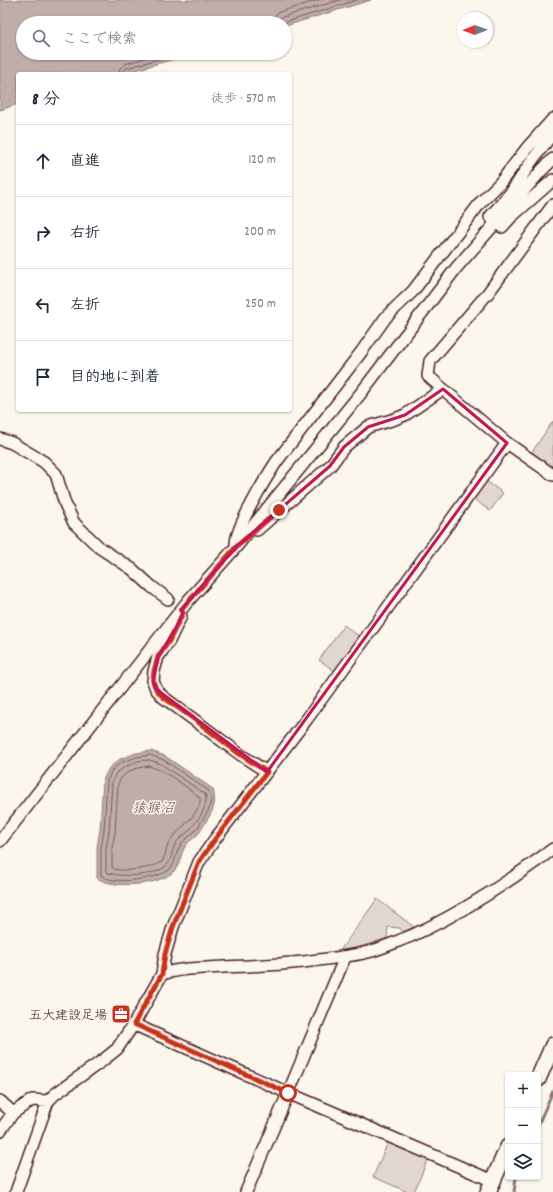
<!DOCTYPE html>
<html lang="ja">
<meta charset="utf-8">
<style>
:root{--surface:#fff;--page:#f2f2f3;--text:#1f2937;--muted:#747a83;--line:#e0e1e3}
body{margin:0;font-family:Dekko,"Klee One",sans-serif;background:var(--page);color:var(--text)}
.controls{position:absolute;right:12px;bottom:12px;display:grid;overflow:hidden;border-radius:4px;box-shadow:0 1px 3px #0004}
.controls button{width:36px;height:36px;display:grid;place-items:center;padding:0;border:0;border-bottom:1px solid var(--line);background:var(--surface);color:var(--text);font:20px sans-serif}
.compass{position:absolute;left:457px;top:12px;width:36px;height:36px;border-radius:50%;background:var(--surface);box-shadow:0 1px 3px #0004;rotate:269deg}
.stop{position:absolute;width:12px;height:12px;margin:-9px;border:3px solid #c8321e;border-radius:50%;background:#fff}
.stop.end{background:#c8321e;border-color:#fff;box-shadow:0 1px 4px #0008}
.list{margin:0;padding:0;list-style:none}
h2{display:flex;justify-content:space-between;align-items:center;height:52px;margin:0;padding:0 16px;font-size:17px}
h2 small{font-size:13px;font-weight:400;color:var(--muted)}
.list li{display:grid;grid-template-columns:26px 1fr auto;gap:12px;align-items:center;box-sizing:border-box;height:72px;padding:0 16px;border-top:1px solid var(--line)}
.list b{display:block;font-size:15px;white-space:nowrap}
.list em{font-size:13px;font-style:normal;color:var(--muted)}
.icon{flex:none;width:22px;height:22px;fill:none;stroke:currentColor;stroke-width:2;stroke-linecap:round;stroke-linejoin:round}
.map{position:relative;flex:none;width:553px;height:1192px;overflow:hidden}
.search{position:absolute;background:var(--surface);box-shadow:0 1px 3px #0004;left:16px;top:16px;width:276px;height:44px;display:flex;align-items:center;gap:10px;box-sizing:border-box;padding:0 14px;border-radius:22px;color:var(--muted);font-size:15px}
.panel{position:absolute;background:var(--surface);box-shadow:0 1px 3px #0004;left:16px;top:72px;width:276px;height:340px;border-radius:4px}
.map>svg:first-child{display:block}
.green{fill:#e2d7d0;stroke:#967b7e}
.water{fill:#bfadaa;stroke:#907477}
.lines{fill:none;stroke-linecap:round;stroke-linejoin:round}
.shore{stroke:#79585e;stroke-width:1}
.stream{stroke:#907477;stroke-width:3}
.street-casing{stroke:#4a1f2b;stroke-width:14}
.secondary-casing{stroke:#4a1f2b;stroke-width:18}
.street{stroke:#fbf7ec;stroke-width:11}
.secondary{stroke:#fbf7ec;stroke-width:15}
.route{stroke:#c8321e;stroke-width:5}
.marked{fill:none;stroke:#c2185b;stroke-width:3;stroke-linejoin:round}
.labels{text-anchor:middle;stroke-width:3;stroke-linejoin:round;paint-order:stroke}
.poi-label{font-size:13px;fill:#4a1f2b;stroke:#fbf7ec;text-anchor:end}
.water-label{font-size:14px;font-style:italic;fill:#6d4a51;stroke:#fbf7ec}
</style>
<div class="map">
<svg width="553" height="1192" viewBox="0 0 553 1192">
<rect width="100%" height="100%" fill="#fbf7ec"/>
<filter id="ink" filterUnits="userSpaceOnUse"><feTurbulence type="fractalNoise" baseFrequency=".025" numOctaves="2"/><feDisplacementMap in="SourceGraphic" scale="8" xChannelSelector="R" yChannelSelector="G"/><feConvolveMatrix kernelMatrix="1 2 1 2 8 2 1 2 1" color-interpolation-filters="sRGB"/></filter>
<g filter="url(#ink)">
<!-- green -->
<path class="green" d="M553 421V466L552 467 532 452Z
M485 480 503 493 490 511 472 498Z
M344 625 360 637 335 671 319 660Z
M377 899 414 927 402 932 400 928 388 927 387 938 354 949 339 952Z
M388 1142 428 1159 414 1192H408L373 1177Z"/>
<!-- water -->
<path class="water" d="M0 0H371L285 26V23H23V53H194L122 74H18V104L0 110Z
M151 751 165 756 213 789C217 804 213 811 205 823 203 827 201 831 198 834 195 838 190 840 187 844 180 852 181 864 174 871 160 886 113 889 97 878V847L100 830 103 780 109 768 120 759 136 753Z"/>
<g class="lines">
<!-- shore -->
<path class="shore" d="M270 23 273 17 279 12 319 0
M277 23 279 19 283 17 340 0
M283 23 357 0
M119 74 120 68 125 64 162 53
M124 74V70L127 68 179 53
M150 755 164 760 209 791C214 803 208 812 201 822 199 826 197 829 194 832 189 837 182 841 179 848 175 855 176 864 169 870 158 879 111 886 101 875V848L104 830 107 781 112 770 122 762 137 757Z
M150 760 161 764 205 794C209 805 199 819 192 827 187 834 179 837 175 845 171 852 172 862 165 867 150 877 124 877 108 873L106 872V848L109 831 112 782 116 773 125 767 138 761Z
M149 766C166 771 186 786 200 798 202 813 178 829 170 841 166 847 166 855 162 862 148 869 129 872 114 869L112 867V849L115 832 118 784C124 770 136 768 149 766Z"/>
<!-- stream -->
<path class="stream" d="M538 1125 553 1091
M514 1192 516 1177"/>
<defs>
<path id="street" d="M553 133 531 162 513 190 490 217 502 227 511 217 553 180
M553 205 488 293 430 361 428 376 443 389 507 443 553 475
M0 439 12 443 44 462 56 474 65 504 74 523 100 548 132 569 152 587 168 599
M257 530 330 466 344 447 368 427 395 419 405 415 443 389
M236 544C235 529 267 476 277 461L362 351 386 317 413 291 481 202 500 183 527 148 553 119
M181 616 169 641 158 657 154 671 153 681 156 689 163 697 197 722 241 755 267 772
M0 841 188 601 236 547 361 393 457 267 542 170 553 159
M162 974 165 954 173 927 199 862 215 839 307 719 507 443
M133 1024 288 1093 493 1181
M0 1101 13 1113
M0 1131 13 1113 32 1100 48 1101
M16 1192 48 1101 55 1094 102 1061 117 1049 135 1022 162 974C182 968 203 968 224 967 251 966 277 965 303 962 326 959 349 957 372 951 385 947 398 941 411 936 462 913 508 882 553 849
M246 1192 287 1096 345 957"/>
<path id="secondary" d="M538 1079 553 1045
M488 1192 508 1147"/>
</defs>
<!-- street casing -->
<use href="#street" class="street-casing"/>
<!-- secondary casing -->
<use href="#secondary" class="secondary-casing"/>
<!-- street -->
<use href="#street" class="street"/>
<!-- secondary -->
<use href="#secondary" class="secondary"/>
</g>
</g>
<g class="lines" filter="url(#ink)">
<!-- route -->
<path class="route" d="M279 510 236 547 181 610 183 613 169 641 158 657 154 671 153 681 156 689 163 697 198 722 241 755 267 772 215 839 199 862 173 927 165 954 162 974 134 1024 288 1093"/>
</g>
<!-- marked area -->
<path class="marked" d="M443 389 507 443 267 772 156 689 153 681 158 657 176 628 183 613 181 610 236 547 330 466 344 447 368 427 405 415Z"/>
<!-- icons -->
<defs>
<symbol id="office-square" viewBox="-11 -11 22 22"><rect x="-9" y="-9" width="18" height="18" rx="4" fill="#c8321e" stroke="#fbf7ec"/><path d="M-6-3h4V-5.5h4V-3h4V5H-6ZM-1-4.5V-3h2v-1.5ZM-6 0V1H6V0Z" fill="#fff"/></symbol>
</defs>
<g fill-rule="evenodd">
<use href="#office-square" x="110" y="1003" width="22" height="22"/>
</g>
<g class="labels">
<!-- poi labels -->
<g class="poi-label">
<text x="107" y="1019">五大建設足場</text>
</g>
<!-- water labels -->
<g class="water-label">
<text x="153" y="812">猿猴沼</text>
</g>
</g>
</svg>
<div class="controls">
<button>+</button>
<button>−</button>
<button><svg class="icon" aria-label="layers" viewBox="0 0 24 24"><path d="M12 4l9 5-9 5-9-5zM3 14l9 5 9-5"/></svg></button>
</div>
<svg class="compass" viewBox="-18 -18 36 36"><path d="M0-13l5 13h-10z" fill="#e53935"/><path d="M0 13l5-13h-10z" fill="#747a83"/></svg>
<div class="stop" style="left:288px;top:1093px"></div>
<div class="stop end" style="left:279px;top:510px"></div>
<div class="search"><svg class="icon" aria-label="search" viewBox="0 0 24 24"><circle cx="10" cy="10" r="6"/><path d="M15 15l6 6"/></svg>ここで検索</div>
<section class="panel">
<h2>8 分<small>徒歩 · 570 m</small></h2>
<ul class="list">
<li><svg class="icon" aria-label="ahead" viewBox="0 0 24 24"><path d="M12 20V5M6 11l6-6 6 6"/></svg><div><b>直進</b></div><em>120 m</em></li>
<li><svg class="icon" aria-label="right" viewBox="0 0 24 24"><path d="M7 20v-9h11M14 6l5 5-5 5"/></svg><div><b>右折</b></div><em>200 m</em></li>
<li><svg class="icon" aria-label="left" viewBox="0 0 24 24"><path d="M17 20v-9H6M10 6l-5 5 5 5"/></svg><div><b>左折</b></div><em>250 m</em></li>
<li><svg class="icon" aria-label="arrive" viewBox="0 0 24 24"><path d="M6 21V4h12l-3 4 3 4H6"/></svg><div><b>目的地に到着</b></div></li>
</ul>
</section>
</div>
